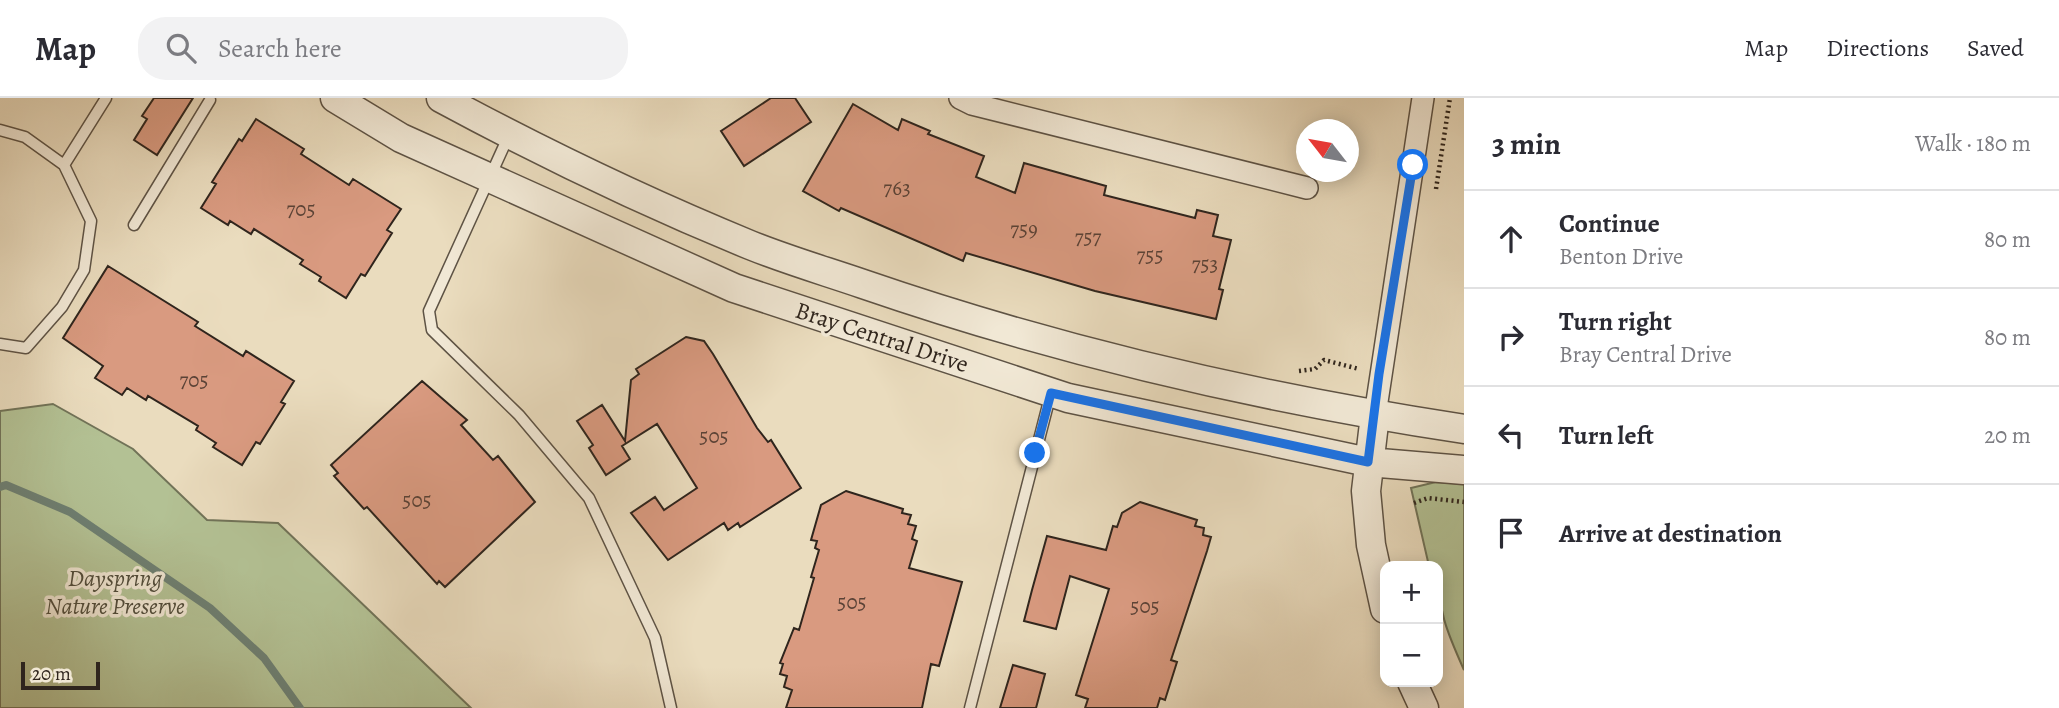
<!DOCTYPE html>
<meta charset="utf-8">
<style>
:root{--surface:#fff;--page:#f2f2f3;--text:#2b2b33;--muted:#7c7c81;--line:#e1e1e2}
body{margin:0;font-family:Alegreya,serif;background:var(--page);color:var(--text)}
.controls{position:absolute;right:21px;bottom:21px;display:grid;overflow:hidden;border-radius:14px;box-shadow:0 4px 18px #0003}
.controls button{width:63px;height:63px;display:grid;place-items:center;padding:0;border:0;border-bottom:2px solid var(--line);background:var(--surface);color:var(--text);font:35px sans-serif}
.compass{position:absolute;left:1296px;top:21px;width:63px;height:63px;border-radius:50%;background:var(--surface);box-shadow:0 4px 18px #0003;rotate:301deg}
.scale{position:absolute;left:21px;bottom:18px;width:79px;box-sizing:border-box;padding-left:7px;border:4px solid #2f251d;border-top:0;font-size:19px;line-height:24px;white-space:nowrap;color:#2f251d;-webkit-text-stroke:5px #f1e8d5;paint-order:stroke}
.stop{position:absolute;width:21px;height:21px;margin:-16px;border:5px solid #1a73e8;border-radius:50%;background:#fff}
.stop.end{background:#1a73e8;border-color:#fff;box-shadow:0 2px 7px #0008}
.list{margin:0;padding:0;list-style:none}
h2{display:flex;justify-content:space-between;align-items:center;height:91px;margin:0;padding:0 28px;font-size:30px}
h2 small{font-size:23px;font-weight:400;color:var(--muted)}
.list li{display:grid;grid-template-columns:46px 1fr auto;gap:21px;align-items:center;box-sizing:border-box;height:98px;padding:0 28px;border-top:2px solid var(--line)}
.list b{display:block;font-size:26px;white-space:nowrap}
.list p{margin:0;font-size:23px;white-space:nowrap;color:var(--muted)}
.list em{font-size:23px;font-style:normal;color:var(--muted)}
.icon{flex:none;width:38px;height:38px;fill:none;stroke:currentColor;stroke-width:2;stroke-linecap:round;stroke-linejoin:round}
.map{position:relative;flex:none;width:1464px;height:610px;overflow:hidden}
header{display:flex;align-items:center;gap:42px;box-sizing:border-box;height:98px;padding:0 35px;background:var(--surface);border-bottom:2px solid var(--line)}
header strong{font-size:33px}
nav{display:flex;gap:38px;margin-inline-start:auto;font-size:24px}
.search{width:490px;height:63px;background:var(--page);display:flex;align-items:center;gap:18px;box-sizing:border-box;padding:0 24px;border-radius:28px;color:var(--muted);font-size:26px}
main{display:flex}
aside{flex:1;background:var(--surface)}
.map>svg:first-child{display:block}
.green{fill:#b3c194;stroke:#717358;stroke-width:2}
.lines{fill:none;stroke-linecap:round;stroke-linejoin:round}
.stream{stroke:#6e8073;stroke-width:8}
.building{fill:#d99a80;stroke:#2f251d;stroke-width:2}
.service-casing{stroke:#5e5345;stroke-width:13}
.minor-casing{stroke:#5e5345;stroke-width:24}
.tertiary-casing{stroke:#5e5345;stroke-width:31}
.path{stroke:#2f251d;stroke-width:4.5;stroke-dasharray:2 3.5;stroke-linecap:butt}
.service{stroke:#f1e8d5;stroke-width:10}
.minor{stroke:#f1e8d5;stroke-width:21}
.tertiary{stroke:#f1e8d5;stroke-width:28}
.route{stroke:#1a73e8;stroke-width:9}
.labels{text-anchor:middle;stroke-width:7;stroke-linejoin:round;paint-order:stroke}
.number-label{font-size:21px;fill:#5a4236}
.street-label{font-size:24px;fill:#2f251d;stroke:#f1e8d5}
.park-label{font-size:24px;font-style:italic;fill:#504c3b;stroke:#f1e8d5}
</style>
<header>
<strong>Map</strong>
<div class="search"><svg class="icon" aria-label="search" viewBox="0 0 24 24"><circle cx="10" cy="10" r="6"/><path d="M15 15l6 6"/></svg>Search here</div>
<nav><a>Map</a><a>Directions</a><a>Saved</a></nav>
</header>
<main>
<div class="map">
<svg width="1464" height="610" viewBox="0 0 1464 610">
<rect width="100%" height="100%" fill="#eadcbe"/>
<filter id="stains"><feTurbulence type="fractalNoise" baseFrequency=".00286" numOctaves="4"/><feColorMatrix values="0 0 0 0 .2 0 0 0 0 .09 0 0 0 0 .02 0 0 0 .5 -.17"/></filter>
<radialGradient id="worn" r=".72"><stop offset=".6" stop-color="#630" stop-opacity="0"/><stop offset="1" stop-color="#630" stop-opacity=".3"/></radialGradient>
<!-- green -->
<path class="green" d="M53 306 133 351 207 422 278 425 471 610H0V313Z
M1436 384 1464 386V572C1446 532 1438 513 1438 468H1429L1411 390Z"/>
<g class="lines">
<!-- stream -->
<path class="stream" d="M0 389 6 387 70 414 210 510 264 560 300 610"/>
</g>
<!-- building -->
<path class="building" d="M154 0H193L157 57 134 42 147 21 142 18Z
M771 0H795L811 24 744 68 721 33Z
M853 6 898 32 902 21 930 33 928 36 984 58 976 79 1015 95 1024 65 1106 88 1104 97 1195 120 1197 112 1218 117 1213 138 1231 142 1219 191 1223 192 1216 221 1095 193 966 155 963 163 841 110 839 113 803 93Z
M256 21 304 51 301 56 349 87 353 81 401 111 387 132 392 135 365 178 361 176 346 200 319 183 321 179 300 166 303 162 254 131 251 136 230 123 228 127 201 110 216 86 212 84 239 41 242 43Z
M108 168 198 224 195 228 243 258 246 253 294 283 281 304 285 306 260 346 256 344 242 367 213 349 216 345 196 332 198 328 148 298 146 302 127 290 122 297 95 280 103 268 63 240Z
M686 239 704 243 713 256 757 330 768 344 771 342 801 390 740 429 738 425 728 432 724 425 668 462 631 415 655 399 664 412 697 390 657 326 622 348 630 361 606 377 589 350 593 347 577 323 602 307 625 343 631 282 639 276 636 271Z
M422 283 467 322 461 327 493 362 498 358 535 404 445 489 439 483 437 486 367 409 364 411 334 378 338 375 331 367Z
M846 393 903 411 902 415 911 417 908 426 916 428 912 441 917 443 909 470 962 484 939 568 931 566 922 610H786L792 592 784 589 787 578 780 576 783 566 780 565 794 530 799 532 814 480 811 479 819 452 815 450 817 443 811 442 821 407Z
M1140 404 1197 422 1195 428 1204 430 1203 437 1211 439 1207 453 1171 562 1177 564 1165 602 1160 600 1157 610H1085L1088 601 1076 597 1109 491 1070 478 1056 531 1024 523 1032 492 1047 438 1106 452 1113 428 1117 429 1122 415Z
M1013 567 1045 576 1036 610H1000Z"/>
<g class="lines">
<defs>
<path id="service" d="M0 32 25 39 64 67 91 123 84 172 62 209 26 250 0 246
M509 37 429 213 432 232 519 317 589 400 655 540 671 610
M64 67 106 0
M134 127 210 2
M970 610 1051 295"/>
<path id="minor" d="M960 0 972 6 1307 90
M1375 317 1423 0"/>
<path id="tertiary" d="M335 0 401 40 734 190 1068 300 1368 364 1464 372
M441 0C541 54 645 104 750 147 787 162 825 173 863 186 1058 253 1260 300 1464 331
M1375 317 1366 393 1371 447 1385 511
M1412 584 1424 610"/>
</defs>
<!-- service casing -->
<use href="#service" class="service-casing"/>
<!-- minor casing -->
<use href="#minor" class="minor-casing"/>
<!-- tertiary casing -->
<use href="#tertiary" class="tertiary-casing"/>
<!-- path -->
<path class="path" d="M1436 91 1450 0
M1299 273 1315 271 1324 262 1359 271
M1414 405 1428 400 1464 404"/>
<!-- service -->
<use href="#service" class="service"/>
<!-- minor -->
<use href="#minor" class="minor"/>
<!-- tertiary -->
<use href="#tertiary" class="tertiary"/>
</g>
<g class="lines">
<!-- route -->
<path class="route" d="M1035 355 1051 295 1368 364 1379 276 1413 67"/>
</g>
<g class="labels">
<!-- number labels -->
<g class="number-label">
<text x="897" y="97">763</text>
<text x="301" y="118">705</text>
<text x="1024" y="138">759</text>
<text x="1088" y="146">757</text>
<text x="1150" y="164">755</text>
<text x="1205" y="173">753</text>
<text x="194" y="289">705</text>
<text x="714" y="345">505</text>
<text x="417" y="409">505</text>
<text x="852" y="511">505</text>
<text x="1145" y="515">505</text>
</g>
<!-- street labels -->
<g class="street-label">
<text transform="translate(882 239) rotate(18)" y="8">Bray Central Drive</text>
</g>
<!-- park labels -->
<g class="park-label">
<text x="115" y="488">Dayspring<tspan x="115" dy="28">Nature Preserve</tspan></text>
</g>
</g>
<rect width="100%" height="100%" filter="url(#stains)"/>
<rect width="100%" height="100%" fill="url(#worn)"/>
</svg>
<div class="controls">
<button>+</button>
<button>−</button>
</div>
<svg class="compass" viewBox="-18 -18 36 36"><path d="M0-13l5 13h-10z" fill="#e53935"/><path d="M0 13l5-13h-10z" fill="#7c7c81"/></svg>
<div class="scale">20 m</div>
<div class="stop" style="left:1413px;top:67px"></div>
<div class="stop end" style="left:1035px;top:355px"></div>
</div>
<aside>
<h2>3 min<small>Walk · 180 m</small></h2>
<ul class="list">
<li><svg class="icon" aria-label="ahead" viewBox="0 0 24 24"><path d="M12 20V5M6 11l6-6 6 6"/></svg><div><b>Continue</b><p>Benton Drive</p></div><em>80 m</em></li>
<li><svg class="icon" aria-label="right" viewBox="0 0 24 24"><path d="M7 20v-9h11M14 6l5 5-5 5"/></svg><div><b>Turn right</b><p>Bray Central Drive</p></div><em>80 m</em></li>
<li><svg class="icon" aria-label="left" viewBox="0 0 24 24"><path d="M17 20v-9H6M10 6l-5 5 5 5"/></svg><div><b>Turn left</b></div><em>20 m</em></li>
<li><svg class="icon" aria-label="arrive" viewBox="0 0 24 24"><path d="M6 21V4h12l-3 4 3 4H6"/></svg><div><b>Arrive at destination</b></div></li>
</ul>
</aside>
</main>
